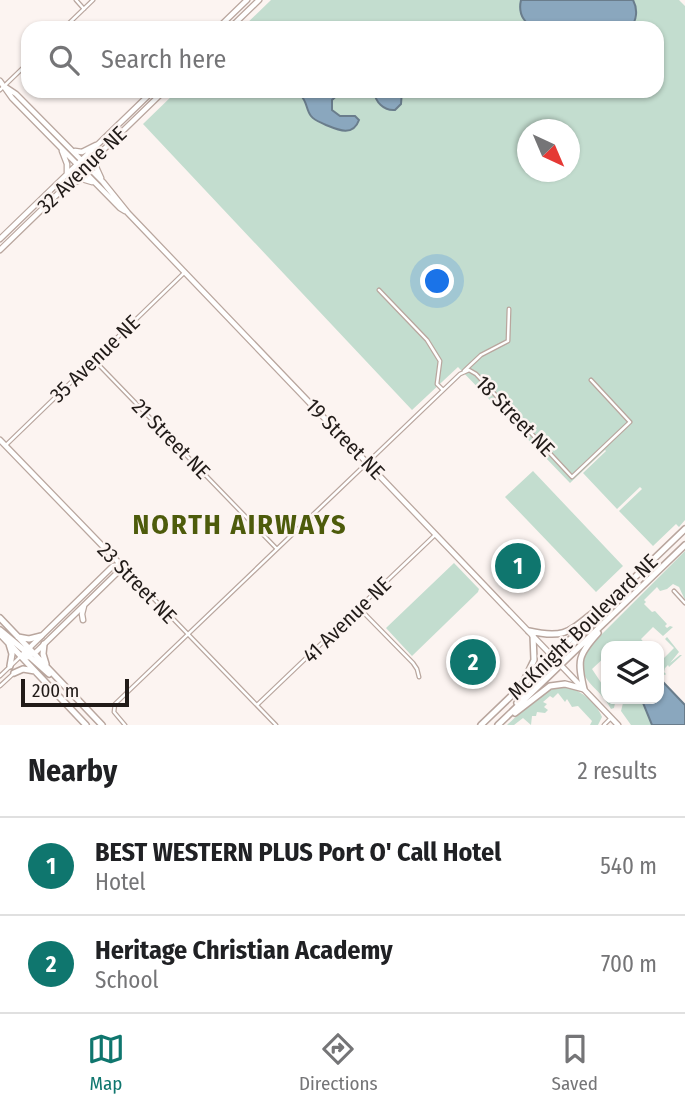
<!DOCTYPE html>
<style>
:root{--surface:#fff;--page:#f6f6f6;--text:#202124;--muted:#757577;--line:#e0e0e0;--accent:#0f766e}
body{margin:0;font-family:"Fira Sans Condensed",sans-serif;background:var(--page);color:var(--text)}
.controls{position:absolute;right:21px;bottom:21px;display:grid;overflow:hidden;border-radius:14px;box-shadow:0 2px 5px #0004}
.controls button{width:63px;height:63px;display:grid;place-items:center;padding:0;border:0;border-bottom:2px solid var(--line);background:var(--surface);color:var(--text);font:35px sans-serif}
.compass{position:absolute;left:517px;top:119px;width:63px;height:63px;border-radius:50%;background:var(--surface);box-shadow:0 2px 5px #0004;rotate:136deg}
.scale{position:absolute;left:21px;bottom:18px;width:108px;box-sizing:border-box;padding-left:7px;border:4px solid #211b18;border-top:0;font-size:19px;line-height:24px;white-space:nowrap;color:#211b18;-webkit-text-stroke:5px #fcf4f1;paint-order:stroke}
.you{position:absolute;left:438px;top:282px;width:24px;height:24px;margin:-18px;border:5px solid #fff;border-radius:50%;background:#1a73e8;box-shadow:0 0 0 10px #1a73e833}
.badge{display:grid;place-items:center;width:46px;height:46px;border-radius:50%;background:var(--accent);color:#fff;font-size:23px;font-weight:700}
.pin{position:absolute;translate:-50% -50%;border:4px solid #fff;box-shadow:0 2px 7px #0006}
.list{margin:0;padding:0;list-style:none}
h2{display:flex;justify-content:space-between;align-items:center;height:91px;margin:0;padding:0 28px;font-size:30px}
h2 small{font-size:23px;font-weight:400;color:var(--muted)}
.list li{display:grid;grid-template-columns:46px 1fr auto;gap:21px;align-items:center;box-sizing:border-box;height:98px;padding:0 28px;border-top:2px solid var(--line)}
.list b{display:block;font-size:26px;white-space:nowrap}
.list p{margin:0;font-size:23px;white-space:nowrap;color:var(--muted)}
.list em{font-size:23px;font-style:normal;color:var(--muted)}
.icon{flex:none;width:38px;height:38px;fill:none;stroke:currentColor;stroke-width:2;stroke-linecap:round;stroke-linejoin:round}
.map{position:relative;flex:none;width:685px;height:725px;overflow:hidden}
.search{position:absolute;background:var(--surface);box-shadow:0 2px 5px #0004;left:21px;right:21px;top:21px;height:77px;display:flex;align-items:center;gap:18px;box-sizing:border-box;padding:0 24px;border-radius:21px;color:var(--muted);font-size:26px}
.sheet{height:287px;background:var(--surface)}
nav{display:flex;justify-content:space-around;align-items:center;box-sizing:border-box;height:98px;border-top:2px solid var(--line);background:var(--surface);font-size:19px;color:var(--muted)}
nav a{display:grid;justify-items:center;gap:4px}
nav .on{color:var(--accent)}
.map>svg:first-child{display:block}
.green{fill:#c3ddcf;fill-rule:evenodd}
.water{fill:#8aa7be;stroke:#6a7d8c;stroke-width:2}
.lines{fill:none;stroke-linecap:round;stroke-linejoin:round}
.street-casing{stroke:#b9a69e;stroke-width:5}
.secondary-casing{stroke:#b9a69e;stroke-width:7}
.primary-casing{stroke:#b9a69e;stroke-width:8}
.street{stroke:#fff;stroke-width:2.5}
.secondary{stroke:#fff;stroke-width:4.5}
.primary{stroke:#fff;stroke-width:5}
.labels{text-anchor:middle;stroke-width:5;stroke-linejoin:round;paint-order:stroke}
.street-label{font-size:21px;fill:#211b18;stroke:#fcf4f1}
.district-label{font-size:28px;font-weight:bold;letter-spacing:2px;fill:#4d5b0b;stroke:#fcf4f1}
</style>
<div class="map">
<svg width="685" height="725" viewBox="0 0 685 725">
<rect width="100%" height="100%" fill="#fcf4f1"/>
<!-- green -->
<path class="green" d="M271 0H679L685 6V520L679 527 676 524 653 546 619 511 642 489 640 487 617 509 583 473 606 451 605 450 570 483 458 367 412 410 143 124 177 91H657V28H242ZM528 130H570V172H528Z
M533 471 623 566 596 592 505 497Z
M685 551V600L679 587 673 584 667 589 660 591 657 587 644 600 646 602 644 604 652 612 655 611 667 624 665 626 667 628 670 626 673 627 663 636 653 627 641 639 647 646H606V656L592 669 606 690V699H612L615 703 614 708 611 709C597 682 570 681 590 646Z
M454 563 479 589 478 592 412 656 386 628Z
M667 637 679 652 670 663 680 655H682L669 667 668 665 665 668 664 672 666 674 665 675 659 673V658L662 660 674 648 665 639Z
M563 686C579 689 596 701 602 717L598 725H590L592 721 578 706 572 707 567 699 565 702 558 693 553 698 550 696 543 702 547 704 544 707 548 710 545 713 537 712 536 716H532L531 725 523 718 514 725H507C523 711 541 689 563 686Z
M624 699H646L643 703 652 725H631L621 711Z"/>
<!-- water -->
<path class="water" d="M521 0H633C638 9 637 21 630 28H534C523 22 518 13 521 0Z
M285 91H342L332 100V110L340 116H355L359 120C353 137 338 130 326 125 320 122 315 121 311 116 306 110 307 101 301 96 296 93 290 92 285 91Z
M374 91H402L401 104 395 110C384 111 375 102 374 91Z
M663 682 685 705V725H652L643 703 646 699H659V683Z"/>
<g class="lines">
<defs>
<path id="street" d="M76 0 84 9
M64 28 93 0
M0 90 28 63
M379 290 427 340 440 361 437 384 443 390
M94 360 277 549
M464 371 481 355 508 341 509 309
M6 445 185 272
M121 565 276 725
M674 591 685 603
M360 609 413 663 417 669 419 677
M0 676 21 656
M0 686 13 674
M257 705 436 534
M125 725 114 712 115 704 460 374 469 370 476 374 572 477 630 422 591 380
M604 725 611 718"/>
<path id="secondary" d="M218 28 247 0
M230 28 259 0
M0 81 12 98 120 208 125 211
M4 86 16 94 103 182 128 213 618 725
M62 151 67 164V173
M75 151 82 152 96 145
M98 157 96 167 101 178
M71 184 82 179 92 182
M0 239 153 91
M0 250 164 91
M0 440 121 565
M83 620 82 614 84 606
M34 654 118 572 121 565
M21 656 113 566 120 565"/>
<path id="primary" d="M0 618 102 725
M0 630 25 651 31 654
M529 631C564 639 569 632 595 611
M0 634 86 725
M18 637 29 639 41 636
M9 644 12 654 10 666
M44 644 43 654 46 664
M21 656 30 657 49 674
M561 663 564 654 591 624
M14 673 23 669 35 671
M523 683 534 660 533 635
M517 703 550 666 553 656
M515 713 550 686 565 684 584 689C577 660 578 655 598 633
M481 725 685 529
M498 725 685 545"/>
</defs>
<!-- street casing -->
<use href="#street" class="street-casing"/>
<!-- secondary casing -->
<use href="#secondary" class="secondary-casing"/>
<!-- primary casing -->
<use href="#primary" class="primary-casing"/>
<!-- street -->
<use href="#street" class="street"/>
<!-- secondary -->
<use href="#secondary" class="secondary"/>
<!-- primary -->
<use href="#primary" class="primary"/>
</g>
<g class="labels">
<!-- street labels -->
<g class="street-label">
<text transform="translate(82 170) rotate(-44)" y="7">32 Avenue NE</text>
<text transform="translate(95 359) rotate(-44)" y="7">35 Avenue NE</text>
<text transform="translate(515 416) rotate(46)" y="7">18 Street NE</text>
<text transform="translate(171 439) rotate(46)" y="7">21 Street NE</text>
<text transform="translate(345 439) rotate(46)" y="7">19 Street NE</text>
<text transform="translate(137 583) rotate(46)" y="7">23 Street NE</text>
<text transform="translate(347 620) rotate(-44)" y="7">41 Avenue NE</text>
<text transform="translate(583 627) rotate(-44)" y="7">McKnight Boulevard NE</text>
</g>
<!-- district labels -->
<g class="district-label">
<text x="240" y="534">NORTH AIRWAYS</text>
</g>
</g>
</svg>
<div class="controls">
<button><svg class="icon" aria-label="layers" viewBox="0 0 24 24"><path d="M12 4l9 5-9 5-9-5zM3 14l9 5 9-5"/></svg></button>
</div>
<svg class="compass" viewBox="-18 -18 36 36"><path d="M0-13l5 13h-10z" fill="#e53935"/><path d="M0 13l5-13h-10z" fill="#757577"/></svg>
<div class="scale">200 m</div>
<div class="you"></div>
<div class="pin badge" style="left:518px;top:566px">1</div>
<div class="pin badge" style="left:473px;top:662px">2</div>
<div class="search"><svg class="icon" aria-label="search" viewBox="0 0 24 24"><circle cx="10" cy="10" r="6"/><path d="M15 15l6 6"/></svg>Search here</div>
</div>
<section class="sheet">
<h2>Nearby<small>2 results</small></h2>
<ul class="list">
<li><span class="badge">1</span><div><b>BEST WESTERN PLUS Port O' Call Hotel</b><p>Hotel</p></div><em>540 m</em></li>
<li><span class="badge">2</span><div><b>Heritage Christian Academy</b><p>School</p></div><em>700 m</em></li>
</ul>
</section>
<nav>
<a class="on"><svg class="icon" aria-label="map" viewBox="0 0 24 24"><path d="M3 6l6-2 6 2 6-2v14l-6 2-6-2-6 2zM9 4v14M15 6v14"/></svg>Map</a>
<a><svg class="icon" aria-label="directions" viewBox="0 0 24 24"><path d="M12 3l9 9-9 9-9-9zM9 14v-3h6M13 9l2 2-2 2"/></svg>Directions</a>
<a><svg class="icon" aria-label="saved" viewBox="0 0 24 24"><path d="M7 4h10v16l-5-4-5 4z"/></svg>Saved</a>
</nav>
